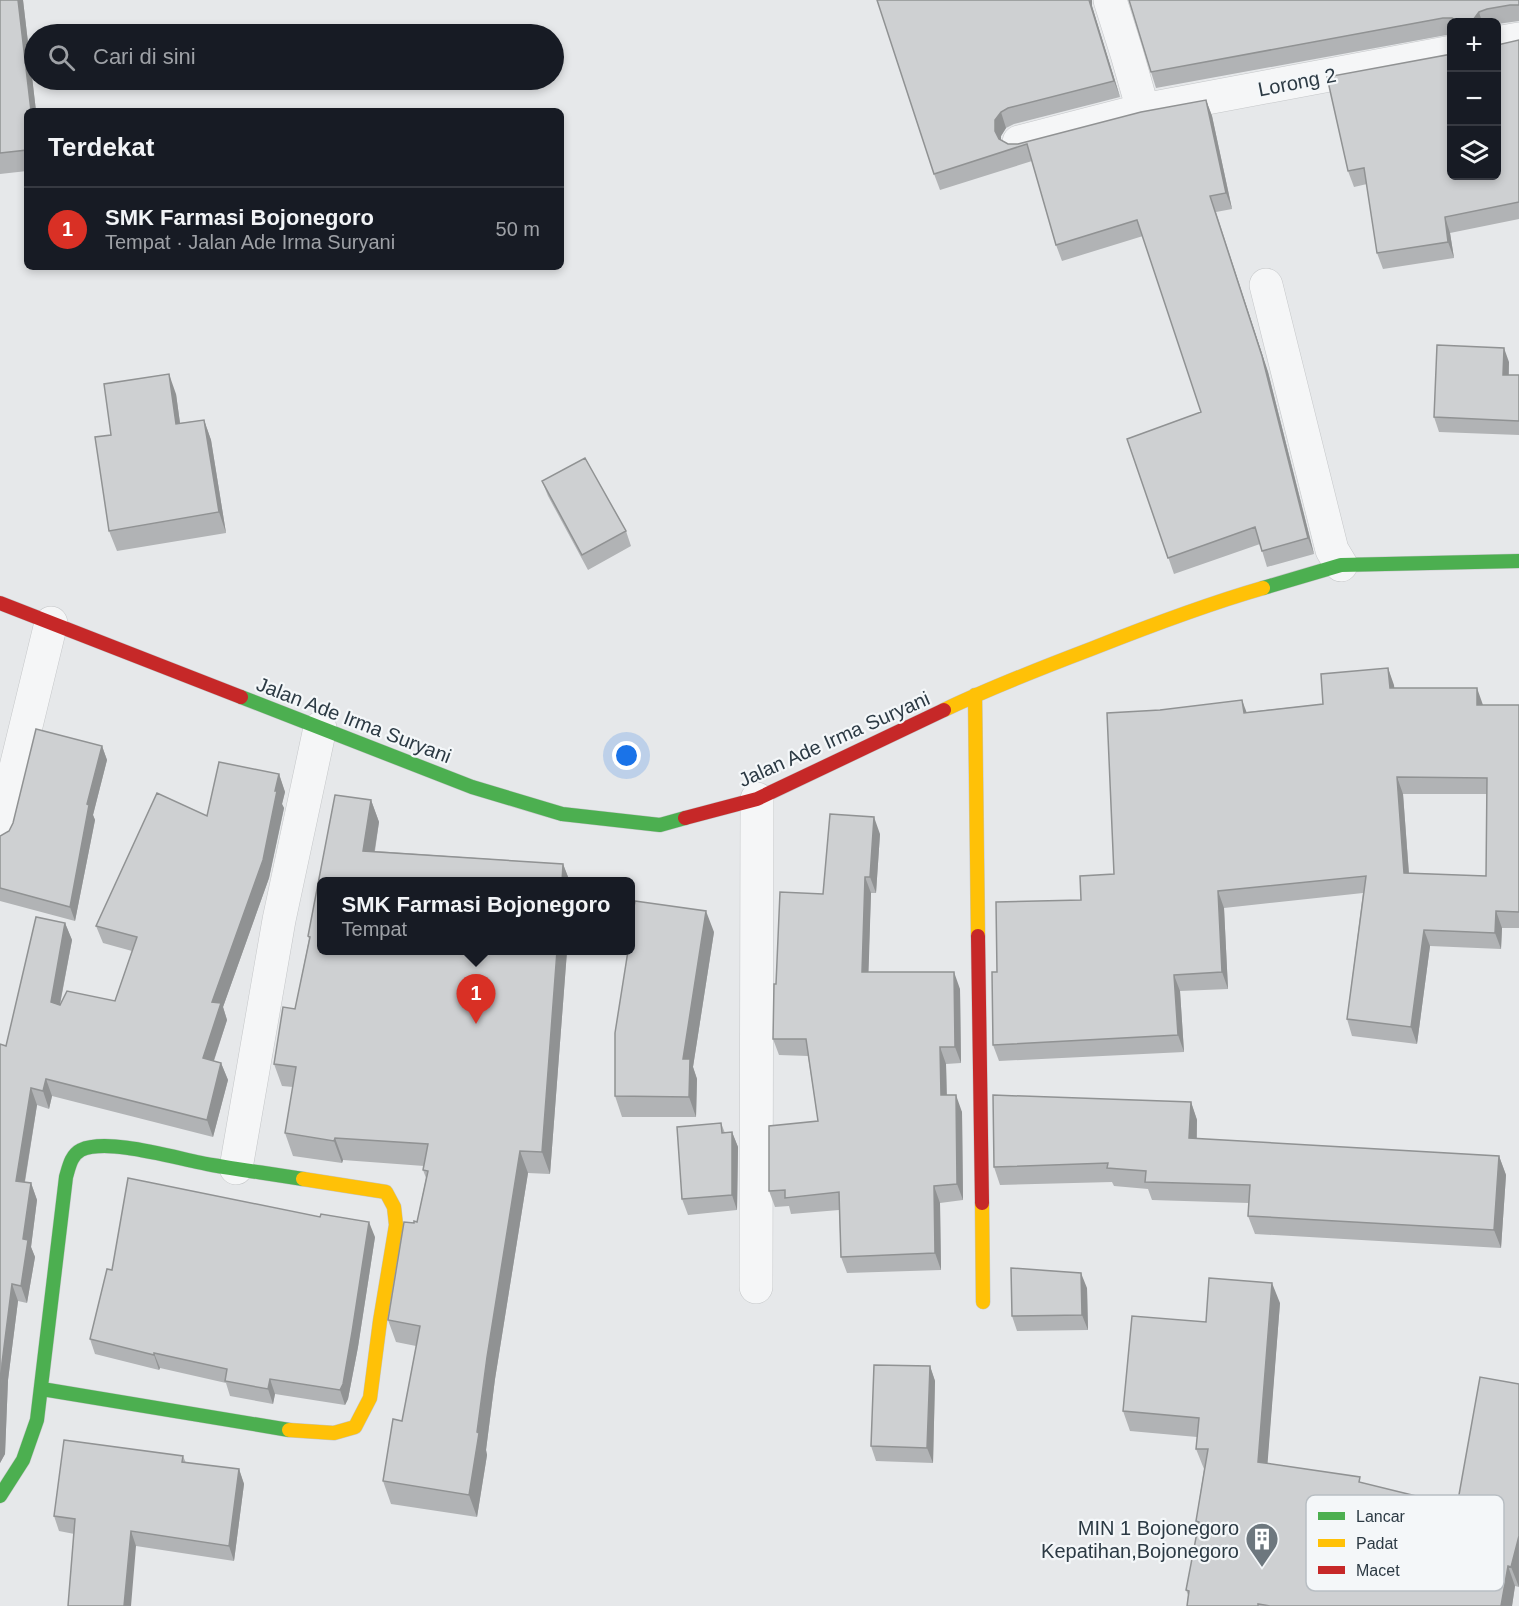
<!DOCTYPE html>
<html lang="id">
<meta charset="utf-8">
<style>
:root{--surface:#171b24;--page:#242831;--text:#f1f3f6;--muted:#9ea1a6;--line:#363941;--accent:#d93025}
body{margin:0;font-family:Arial,sans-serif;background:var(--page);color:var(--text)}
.controls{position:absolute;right:18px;top:18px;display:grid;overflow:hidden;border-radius:9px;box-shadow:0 3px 9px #0003}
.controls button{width:54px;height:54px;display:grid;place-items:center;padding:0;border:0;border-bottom:2px solid var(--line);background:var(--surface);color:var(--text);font:30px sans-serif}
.you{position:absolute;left:627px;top:756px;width:21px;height:21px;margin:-15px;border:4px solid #fff;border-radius:50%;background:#1a73e8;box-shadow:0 0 0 9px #1a73e833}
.badge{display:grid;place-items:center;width:39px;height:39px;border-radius:50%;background:var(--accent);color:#fff;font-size:20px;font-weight:700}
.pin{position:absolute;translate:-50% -50px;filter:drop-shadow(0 2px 3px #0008)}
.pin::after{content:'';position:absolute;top:32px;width:21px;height:18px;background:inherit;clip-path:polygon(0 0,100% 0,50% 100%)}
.popup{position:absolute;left:317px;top:877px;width:318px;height:78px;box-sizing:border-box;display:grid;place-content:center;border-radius:9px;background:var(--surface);filter:drop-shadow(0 2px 4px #0005);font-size:20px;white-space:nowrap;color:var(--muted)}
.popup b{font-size:22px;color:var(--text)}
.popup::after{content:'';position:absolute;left:50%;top:100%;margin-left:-12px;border:12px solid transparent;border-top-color:var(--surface)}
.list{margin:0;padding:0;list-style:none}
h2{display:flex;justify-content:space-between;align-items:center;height:78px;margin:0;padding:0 24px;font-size:26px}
h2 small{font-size:20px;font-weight:400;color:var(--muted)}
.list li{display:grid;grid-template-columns:39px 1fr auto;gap:18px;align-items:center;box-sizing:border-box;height:84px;padding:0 24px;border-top:2px solid var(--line)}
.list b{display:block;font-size:22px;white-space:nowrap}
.list p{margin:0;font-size:20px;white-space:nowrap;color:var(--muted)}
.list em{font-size:20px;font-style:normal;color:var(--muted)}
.icon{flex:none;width:33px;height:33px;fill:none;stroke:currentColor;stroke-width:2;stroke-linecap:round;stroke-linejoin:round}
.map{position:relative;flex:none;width:1519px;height:1606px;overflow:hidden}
.search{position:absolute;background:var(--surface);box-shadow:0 3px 9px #0003;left:24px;top:24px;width:540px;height:66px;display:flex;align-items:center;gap:15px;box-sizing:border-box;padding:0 21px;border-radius:33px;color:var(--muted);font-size:22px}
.panel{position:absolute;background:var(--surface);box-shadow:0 3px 9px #0003;left:24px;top:108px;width:540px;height:162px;border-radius:9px}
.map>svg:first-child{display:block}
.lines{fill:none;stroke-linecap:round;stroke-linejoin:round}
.street-casing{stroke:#c4c6c8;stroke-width:34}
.fast-casing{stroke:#c4c6c8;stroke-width:15}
.slow-casing{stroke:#c4c6c8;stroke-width:15}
.jam-casing{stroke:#c4c6c8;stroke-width:15}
.street{stroke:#f5f6f7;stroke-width:33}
.fast{stroke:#4caf50;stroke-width:14}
.slow{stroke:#ffc107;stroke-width:14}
.jam{stroke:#c62828;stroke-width:14}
.wall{fill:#b1b3b5;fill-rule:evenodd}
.shaded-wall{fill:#909293}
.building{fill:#ced0d2;stroke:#909293;stroke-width:1.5;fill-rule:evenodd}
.labels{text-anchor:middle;stroke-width:4.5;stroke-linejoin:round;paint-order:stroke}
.street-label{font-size:20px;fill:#2c3a44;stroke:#f4f7f9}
.poi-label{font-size:20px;fill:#2c3a44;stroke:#f4f7f9;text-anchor:end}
.key{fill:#f4f7f9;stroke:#b8bec3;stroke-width:1.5}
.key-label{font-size:16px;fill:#2c3a44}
</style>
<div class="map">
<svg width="1519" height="1606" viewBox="0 0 1519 1606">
<rect width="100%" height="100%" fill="#e6e8ea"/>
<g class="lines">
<defs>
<path id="street" d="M1110 0 1127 54 1143 110 1452 52
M1496 43 1519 39
M1019 142 1143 110
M1266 285 1332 550 1341 565
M0 833 51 623
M236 1168 279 920 320 728
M756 1287 757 799"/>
<path id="fast" d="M1263 588 1341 565 1519 561
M241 697 472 787 562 814 660 825 685 818
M42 1389 289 1430
M0 1496 23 1460 37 1420 66 1177C69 1167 71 1155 81 1150 109 1137 181 1160 212 1165 242 1170 272 1174 303 1179"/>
<path id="slow" d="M975 695 978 936
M944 710C992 687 1041 668 1091 649 1149 626 1204 605 1263 588
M982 1203 983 1302
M289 1430 334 1433 355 1427 370 1398 380 1321 396 1225 394 1207 386 1192 303 1179"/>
<path id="jam" d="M0 603 241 697
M685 818 757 799 944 710
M978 936 982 1203"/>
</defs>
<!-- street casing -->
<use href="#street" class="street-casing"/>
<!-- fast casing -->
<use href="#fast" class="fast-casing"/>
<!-- slow casing -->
<use href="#slow" class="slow-casing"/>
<!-- jam casing -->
<use href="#jam" class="jam-casing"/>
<!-- street -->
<use href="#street" class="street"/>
<!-- fast -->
<use href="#fast" class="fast"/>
<!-- slow -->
<use href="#slow" class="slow"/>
<!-- jam -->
<use href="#jam" class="jam"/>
</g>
<!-- wall -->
<path class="wall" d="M0 0H23L36 111H27V171L0 174Z
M1519 0V21L1497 24V22H1452V34L1156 88 1151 72Z
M1092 6 1120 97 1014 124 1006 128 1001 136V140L1008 144H1018L1206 100 1212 116 1232 209 1216 212 1268 372 1314 554 1267 567 1260 544 1174 574 1127 439 1201 412 1143 236 1062 261 1056 245 1032 161 940 190 934 174Z
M1519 40V219L1450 233 1454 258 1383 269 1377 253 1367 184 1354 187 1348 171Z
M1509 362V375H1519V435L1439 432 1434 417Z
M176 394 180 423 204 420 211 440 226 533 117 551 109 531 111 435Z
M542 481 626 531 631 546 588 570 548 496Z
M1388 668 1394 688 1483 705H1519V928H1502L1501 949 1430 946 1417 1044 1352 1036 1347 1019 1363 893 1224 908 1228 989 1180 991 1184 1052 999 1061 993 1045 997 972 1081 900 1114 874 1247 712 1323 704ZM1403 794H1487L1486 876 1409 873Z
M102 746 107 760 93 815 95 820 75 921 0 901V836L9 831Z
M279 774 285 792 282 804 284 808 269 878 223 1007 227 1020 214 1061 221 1063 228 1080 213 1137 52 1096 49 1109 37 1105 25 1182 31 1183 37 1200 31 1247 35 1257 27 1303 18 1301 8 1380 5 1454 0 1463V1044L6 1046 65 923 72 940 60 1005 115 1001 132 951 103 943 96 926 207 816Z
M335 795 371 800 379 822 375 851 563 864 570 882H321V951H567L550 1174 528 1173 495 1379 486 1450 487 1455 477 1517 391 1504 383 1481 393 1419 402 1421 416 1346 396 1342 388 1320 404 1222 414 1223V1221L417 1222 426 1178 423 1170 424 1166 343 1160 342 1163 293 1156 285 1133 293 1087 282 1086 274 1064 283 1007 295 1009 309 939 308 936Z
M880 834 876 893H871L868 972 960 989 961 1063 946 1064 947 1095 962 1112 963 1200 940 1203 941 1270 847 1273 841 1257 839 1210 791 1214 789 1206 775 1207 769 1191 818 1121 808 1056 779 1055 773 1039 776 984Z
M714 932 693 1067 697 1079 696 1117H622L615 1096Z
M1191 1102 1197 1120V1139L1499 1156 1506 1175 1501 1248 1255 1234 1248 1216 1249 1203 1152 1200 1148 1189 1114 1186 1112 1182 1000 1185 994 1167Z
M721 1123 725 1133 732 1132 738 1147 737 1210 688 1215 682 1199Z
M375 1237 358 1347 348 1399 345 1405 275 1394 273 1404 230 1396 226 1383 160 1368 159 1370 95 1354 90 1339Z
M1087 1288 1088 1330 1017 1331 1012 1316Z
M1280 1303 1267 1464 1361 1483 1457 1506 1519 1384V1587L1515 1586 1512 1606H1187L1188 1595 1186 1590 1198 1528 1196 1521 1204 1469 1196 1449 1197 1437 1130 1431 1123 1411 1206 1322Z
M930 1366 935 1381 933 1463 876 1461 871 1446Z
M183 1456 186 1463 239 1469 244 1484 234 1561 136 1546 59 1531 54 1516Z"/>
<!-- shaded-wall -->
<path class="shaded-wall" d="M18 0H23L36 111H31Z
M1089 0H1092V6L1120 97 1114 81Z
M1479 12 1482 22H1473V20Z
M1206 100 1212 116 1232 209 1226 193Z
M1001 112 1006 128 1001 136V147L995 131V120Z
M1210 196 1268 372 1314 554 1308 538Z
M1445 217 1450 233 1454 258 1448 242Z
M1504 348 1509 362 1508 389 1503 375Z
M169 374 176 394 183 445 176 424Z
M204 420 211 440 226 533 219 512Z
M1388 668 1394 685 1396 704 1390 688Z
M1477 688 1483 705H1477Z
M1242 700 1248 716 1244 713Z
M102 746 107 760 93 815 95 820 75 921 70 907 87 804Z
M279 774 285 792 282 804 284 808 269 878 223 1007 227 1020 209 1075 203 1058 212 1002 275 791Z
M1397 777 1403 794 1410 889 1404 873Z
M371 800 379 822 371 873 363 851Z
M874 817 880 834 876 893 870 877Z
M563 864 570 882H562Z
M865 877 871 893 868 989 862 972Z
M1218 891 1224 908 1228 989 1222 972Z
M706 911 714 932 693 1067 697 1079 696 1117 689 1097 683 1059Z
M1496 911 1502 928 1501 949 1495 933Z
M65 923 72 940 57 1019 51 1002Z
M1424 930 1430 946 1417 1044 1411 1027Z
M557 951H567L550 1174 542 1152Z
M954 972 960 989 961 1063 955 1047Z
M1174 975 1180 991 1184 1052 1178 1035Z
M940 1047 946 1064 947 1111 941 1095Z
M221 1063 228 1080 213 1137 207 1120Z
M46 1079 52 1096 49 1109 43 1091Z
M31 1088 37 1105 22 1198 16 1181Z
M956 1095 962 1112 963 1200 957 1184Z
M1191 1102 1197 1120 1196 1157 1189 1138Z
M732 1132 738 1147 737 1210 732 1195Z
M335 1138 343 1160 342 1163 334 1141Z
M520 1151 528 1173 495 1379 486 1450 487 1455 477 1517 469 1495 487 1357Z
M1499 1156 1506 1175 1501 1248 1494 1230Z
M31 1183 37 1200 31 1247 35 1257 27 1303 21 1286 23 1239Z
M934 1186 940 1203 941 1270 935 1253Z
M369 1222 375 1237 358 1347 348 1399 345 1405 340 1390Z
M1081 1273 1087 1288 1088 1330 1082 1315Z
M1272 1283 1280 1303 1266 1483 1258 1462Z
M12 1284 18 1301 8 1380 5 1454 0 1463V1404L2 1363Z
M154 1353 160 1368 159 1370 154 1355Z
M930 1366 935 1381 933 1463 927 1448Z
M270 1379 275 1394 273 1404 268 1389Z
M239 1469 244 1484 234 1561 229 1546Z
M131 1531 136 1546 131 1606H124Z
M1519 1536V1587L1511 1567Z
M1508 1566 1515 1586 1512 1606H1501Z"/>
<!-- building -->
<path class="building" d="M0 0H18L31 111H27V150L0 153Z
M877 0H1089L1114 81 1008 108 1001 112 995 120V131L999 139 1008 144H1018L1141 112 1206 100 1226 193 1210 196 1262 356 1308 538 1262 551 1255 527 1168 558 1127 439 1201 412 1137 220 1056 245 1027 144 934 174Z
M1129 0H1519V5H1510L1487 9 1479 12 1473 20V22H1459L1452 18H1443L1151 72Z
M1519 40V202L1445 217 1448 242 1377 253 1364 168 1348 171 1327 77 1452 54V176H1497V45Z
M1437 345 1504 348 1503 375H1519V421L1434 417Z
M169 374 176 424 204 420 219 512 109 531 95 437 111 435 104 384Z
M585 458 626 531 582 555 542 481Z
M1388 668 1390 688H1477V705H1519V912L1496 911 1495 933 1424 930 1411 1027 1347 1019 1366 876 1218 891 1222 972 1174 975 1178 1035 993 1045 992 972H997L996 902 1081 900 1080 876 1114 874 1107 713 1160 710 1242 700 1244 713 1323 704 1321 674ZM1397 777 1487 778 1486 876 1404 873Z
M36 729 102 746 87 804 89 805 70 907 0 888V836L9 831 13 823Z
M219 762 279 774 275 791H277L263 860 212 1002 221 1003 203 1058 221 1063 207 1120 46 1079 43 1091 31 1088 16 1181 31 1183 23 1239 28 1240 21 1286 12 1284 2 1363 0 1404V1044L6 1046 36 917 65 923 51 1002 60 1005 67 991 115 1001 137 937 96 926 157 793 207 816Z
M335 795 371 800 363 851 563 864 562 882H321V951H557L542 1152 520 1151 487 1357 477 1432 479 1433 469 1495 383 1481 393 1419 402 1421 420 1326 388 1320 404 1222 414 1223V1221L417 1222 428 1171 423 1170 428 1144 335 1138 334 1141 285 1133 296 1067 274 1064 283 1007 295 1009 310 937 308 936Z
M830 814 874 817 870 877H865L862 972H954L955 1047H940L941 1095H956L957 1184 934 1186 935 1253 841 1257 839 1192 785 1198V1190L769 1191V1126L818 1121 806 1039H773L774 984H776L780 892 823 894Z
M635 901 706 911 683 1059H690L689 1097 615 1096V1033L628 951H630V931Z
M993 1095 1191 1102 1189 1138 1499 1156 1494 1230 1248 1216 1250 1185 1145 1182 1146 1171 1107 1168 1108 1163 994 1167Z
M721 1123 722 1133 732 1132V1195L682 1199 677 1127Z
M128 1178 320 1217 321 1214 369 1222 352 1332 343 1384 340 1390 270 1379 268 1389 225 1381 227 1369 154 1353V1355L90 1339 107 1269 112 1270Z
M1011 1268 1081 1273 1082 1315 1012 1316Z
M1209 1278 1272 1283 1258 1462 1360 1477 1359 1482 1457 1506 1480 1377 1519 1384V1536L1511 1567 1508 1566 1501 1606H1270L1258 1604V1606H1187L1189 1591 1186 1590 1199 1522 1196 1521 1208 1449H1196L1199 1418 1123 1411 1132 1316 1206 1322Z
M874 1365 930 1366 927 1448 871 1446Z
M64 1440 183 1456 182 1462 239 1469 229 1546 131 1531 124 1606H68L75 1519 54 1516Z"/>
<!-- icons -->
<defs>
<symbol id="building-pin" viewBox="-11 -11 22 30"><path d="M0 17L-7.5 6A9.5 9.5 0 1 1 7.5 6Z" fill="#6d777e" stroke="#f4f7f9"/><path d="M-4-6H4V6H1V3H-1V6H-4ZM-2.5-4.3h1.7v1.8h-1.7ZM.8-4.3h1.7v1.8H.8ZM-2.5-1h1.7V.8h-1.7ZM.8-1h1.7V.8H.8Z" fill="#fff"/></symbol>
</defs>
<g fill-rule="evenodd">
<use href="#building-pin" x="1243" y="1520" width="38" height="52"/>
</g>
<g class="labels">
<!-- street labels -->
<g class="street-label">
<text transform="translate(1297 82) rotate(-11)" y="7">Lorong 2</text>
<text transform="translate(354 720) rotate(21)" y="7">Jalan Ade Irma Suryani</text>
<text transform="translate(834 739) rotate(-24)" y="7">Jalan Ade Irma Suryani</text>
</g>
<!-- poi labels -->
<g class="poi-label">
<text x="1239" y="1535">MIN 1 Bojonegoro<tspan x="1239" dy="23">Kepatihan,Bojonegoro</tspan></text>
</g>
</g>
<!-- legend -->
<rect x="1306" y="1495" width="198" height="96" rx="9" class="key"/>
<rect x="1318" y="1512" width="27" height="8" fill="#4caf50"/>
<rect x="1318" y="1539" width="27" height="8" fill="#ffc107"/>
<rect x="1318" y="1566" width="27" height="8" fill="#c62828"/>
<g class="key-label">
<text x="1356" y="1522">Lancar</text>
<text x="1356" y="1549">Padat</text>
<text x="1356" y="1576">Macet</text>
</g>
</svg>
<div class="controls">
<button>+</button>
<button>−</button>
<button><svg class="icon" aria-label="layers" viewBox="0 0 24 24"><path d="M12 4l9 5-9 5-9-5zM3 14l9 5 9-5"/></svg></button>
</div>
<div class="you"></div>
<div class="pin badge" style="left:476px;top:1024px">1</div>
<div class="popup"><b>SMK Farmasi Bojonegoro</b>Tempat</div>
<div class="search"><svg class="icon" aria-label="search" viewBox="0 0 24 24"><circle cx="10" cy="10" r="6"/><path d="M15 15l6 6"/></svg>Cari di sini</div>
<section class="panel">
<h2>Terdekat<small></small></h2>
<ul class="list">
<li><span class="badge">1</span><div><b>SMK Farmasi Bojonegoro</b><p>Tempat · Jalan Ade Irma Suryani</p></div><em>50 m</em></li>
</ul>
</section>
</div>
